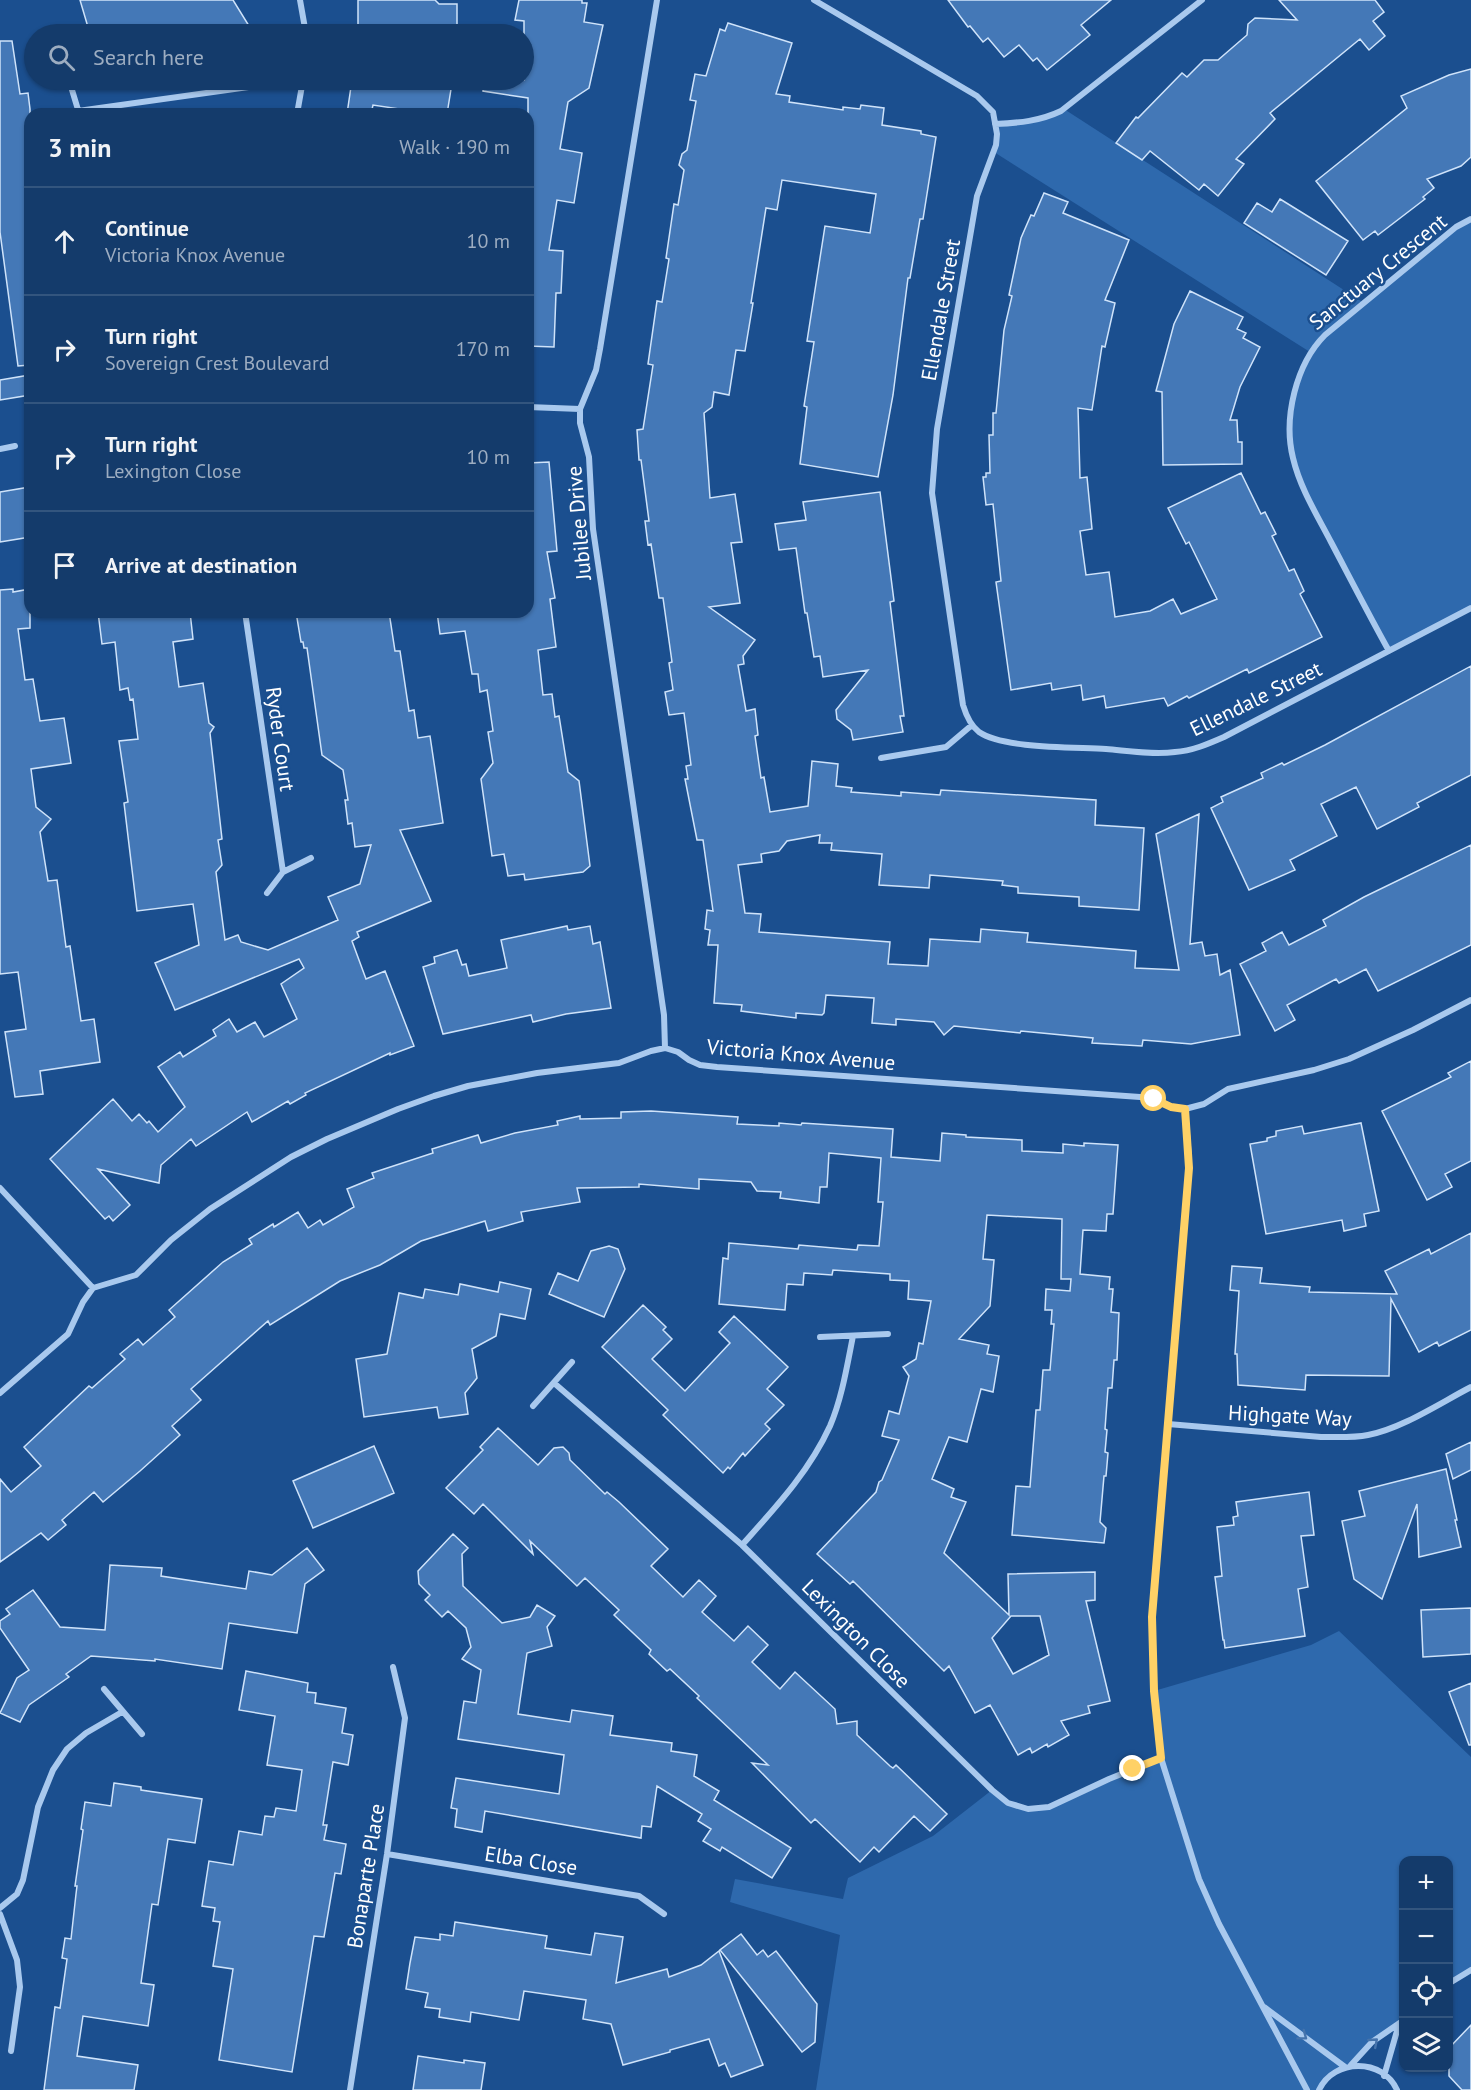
<!DOCTYPE html>
<meta charset="utf-8">
<style>
:root{--surface:#143b6b;--page:#214673;--text:#f1f3f6;--muted:#9dadc1;--line:#33557e}
body{margin:0;font-family:"PT Sans",sans-serif;background:var(--page);color:var(--text)}
.controls{position:absolute;right:18px;bottom:18px;display:grid;overflow:hidden;border-radius:12px;box-shadow:0 2px 4px #0004}
.controls button{width:54px;height:54px;display:grid;place-items:center;padding:0;border:0;border-bottom:2px solid var(--line);background:var(--surface);color:var(--text);font:30px sans-serif}
.stop{position:absolute;width:18px;height:18px;margin:-14px;border:4px solid #ffd166;border-radius:50%;background:#fff}
.stop.end{background:#ffd166;border-color:#fff;box-shadow:0 2px 6px #0008}
.list{margin:0;padding:0;list-style:none}
h2{display:flex;justify-content:space-between;align-items:center;height:78px;margin:0;padding:0 24px;font-size:26px}
h2 small{font-size:20px;font-weight:400;color:var(--muted)}
.list li{display:grid;grid-template-columns:39px 1fr auto;gap:18px;align-items:center;box-sizing:border-box;height:108px;padding:0 24px;border-top:2px solid var(--line)}
.list b{display:block;font-size:22px;white-space:nowrap}
.list p{margin:0;font-size:20px;white-space:nowrap;color:var(--muted)}
.list em{font-size:20px;font-style:normal;color:var(--muted)}
.icon{flex:none;width:33px;height:33px;fill:none;stroke:currentColor;stroke-width:2;stroke-linecap:round;stroke-linejoin:round}
.map{position:relative;flex:none;width:1471px;height:2090px;overflow:hidden}
.search{position:absolute;background:var(--surface);box-shadow:0 2px 4px #0004;left:24px;top:24px;width:510px;height:66px;display:flex;align-items:center;gap:15px;box-sizing:border-box;padding:0 21px;border-radius:33px;color:var(--muted);font-size:22px}
.panel{position:absolute;background:var(--surface);box-shadow:0 2px 4px #0004;left:24px;top:108px;width:510px;height:510px;border-radius:18px}
.map>svg:first-child{display:block}
.green{fill:#2e69ad}
.building{fill:#4478b7;stroke:#cfe3fa;stroke-width:1.5;fill-rule:evenodd}
.lines{fill:none;stroke-linecap:round;stroke-linejoin:round}
.minor{stroke:#a9c9ee;stroke-width:6}
.oneway{stroke:#4674ac}
.route{stroke:#ffd166;stroke-width:8}
.labels{text-anchor:middle;stroke-width:5;stroke-linejoin:round;paint-order:stroke}
.street-label{font-size:21px;fill:#fff;stroke:#1b4f8f}
</style>
<div class="map">
<svg width="1471" height="2090" viewBox="0 0 1471 2090">
<rect width="100%" height="100%" fill="#1b4f8f"/>
<!-- green -->
<path class="green" d="M1064 109 1364 303 1456 227 1471 219V608L1389 651 1304 489 1291 442 1294 400 1310 352 994 152 995 124 1023 123Z
M1339 1631 1471 1757V1970L1449 1984 1448 1860H1404L1403 2020 1372 2042 1351 2065 1330 2075 1319 2090H816L840 1935 730 1902 735 1879 843 1899 848 1878 933 1836 992 1790C1003 1799 1013 1807 1028 1809 1053 1812 1134 1770 1161 1758L1154 1691 1311 1645Z"/>
<!-- building -->
<path class="building" d="M80 0H233L254 34H90Z
M358 0H435L439 4H457V34H358Z
M519 0H582V3H587L584 22 603 25 589 88 568 102 560 149 582 153 574 203 557 200 549 250 563 251 561 293H556L554 347 528 346V98L483 91 484 80H524V21L515 20Z
M948 0H1111L1081 25 1090 35 1047 70 1037 58 1033 61 1019 45 1004 57 988 38 983 42 970 26 968 27Z
M1279 0H1375L1384 12 1373 21 1385 36 1369 50 1360 39 1270 113 1275 119 1236 159 1244 164 1218 196 1204 184 1199 190 1150 151 1142 160 1116 143 1136 117 1138 118 1182 73 1187 77 1204 60H1218L1247 35 1248 24 1255 18 1297 20Z
M728 23 792 43 776 94 790 96 789 102 843 110V107L860 109 861 105 884 108 882 125 921 131V134L936 137 923 219H920L910 278H908L893 395 878 477 800 464 807 407 804 406 814 342 807 341 825 226 870 233 876 194 782 180 777 210 766 208 751 303H753L745 351 736 350 729 395 714 392 712 407 704 413 710 498 735 494 742 542 731 543 740 603 709 607 755 640 743 656 744 664 738 665 746 711 755 709 758 735 755 736 761 778 764 777 770 812 808 806 812 761 838 764 836 786 852 788 851 792 901 796V792L940 795 941 790 1096 800 1095 825 1144 828 1139 910 1079 906V897L1018 893V887L1002 885 1003 881 930 875 929 888 879 885 882 854 831 850 832 843H819L820 835 787 841 779 851 761 854 762 862 738 865 745 913 761 914 759 932 890 942 888 964 928 966 930 939 980 942 981 929 1028 933 1027 942 1136 951 1135 968 1179 970 1156 834 1199 814 1190 944 1202 942 1205 956 1217 954 1220 975 1230 970 1240 1035 1191 1044 1143 1040 1142 1046 1092 1043 1093 1038 1021 1031 1020 1033 954 1026 944 1035 934 1022 896 1019V1025L872 1023 874 998 826 995 824 1013 822 1015 796 1013V1018L741 1011 742 1005 714 1003 718 945H708L710 930 705 929 707 910 713 911 703 840H697L685 779H688L686 766 691 765 684 713 669 715 665 692 673 690 669 663 672 662 663 598H659L651 544 648 545 645 521H649L641 460H639L637 430 643 429 653 365 648 364 657 301 662 302 669 259 666 258 674 204 678 205 684 170 679 165 682 154 687 150 696 101 690 100 695 74 706 76 720 29 725 31Z
M0 41H12L20 94 28 93 30 109V365L18 366 0 232Z
M1471 69V157L1461 166 1427 179 1434 188 1423 197 1425 199 1378 235 1375 231 1363 240 1316 181 1407 108 1401 96 1449 75Z
M352 80H431L452 83 447 114H433L373 105 371 114H347Z
M1044 193 1068 202 1063 213 1129 240 1105 300 1115 303 1105 347 1102 346 1092 410 1078 408 1080 478 1087 477 1092 529 1080 531 1086 575 1109 572 1115 617 1150 611 1173 599 1181 614 1217 599 1189 542 1186 544 1168 508 1241 473 1261 514 1265 512 1276 534 1272 536 1289 571 1294 569 1304 591 1300 594 1322 637 1249 673 1247 669 1189 698 1187 696 1168 706 1164 698 1106 708 1104 696 1083 700 1081 685 1052 690 1051 683 1011 690 996 582 1001 581 993 504 986 505 983 477H986V473H990L989 435H993V413H996L1004 330 1012 296 1009 295 1021 238 1031 215 1034 216Z
M1280 199 1348 241 1326 275 1244 223 1257 203 1272 212Z
M1190 291 1243 317 1237 329 1246 333 1243 338 1260 347 1240 387 1230 420H1237L1238 442H1242V464L1163 465 1162 392 1156 391 1174 324Z
M30 375V395L0 400V380Z
M549 462 557 551 547 552 555 598 550 599 556 647 538 650 543 695 552 694 555 717 559 716 568 772 579 781 590 866 583 872 525 880 524 874 508 876 504 854 492 856 481 779 493 763 488 732 493 731 487 690 480 692 478 674H472L465 631 440 634 437 612H528V463Z
M30 487V537L0 542V492Z
M880 492 894 601 890 602 904 716H900L903 732 853 740 851 730 837 719 836 710 868 670 823 677 820 656 814 657 807 613H805L796 548 779 550 775 524 806 520 803 502Z
M13 589V592L30 589V628L18 629 25 680 33 679 40 721 64 718 71 763 31 769 36 807 51 819 40 832 48 881 57 880 66 947 70 946 81 1021 94 1019 100 1062 40 1071 43 1094 15 1097 5 1032 26 1029 18 972 0 974V590Z
M98 612H190L193 639 173 642 179 687 203 683 209 723 214 727 210 733 222 839 218 840 222 865 216 872 225 940 238 935 241 942 268 950 338 920 328 897 360 884 371 845 355 847 352 823 348 824 345 800H348L343 770 322 755 307 648H304L303 642H301L296 612H389L395 651H400L409 711 414 710 418 738 430 736 443 823 400 830 431 901 357 932 359 937 352 941 366 979 385 971 414 1046 390 1055V1053L305 1093 306 1095 290 1104 288 1101 252 1122 247 1112 196 1146 191 1139 161 1165 159 1183 98 1169 130 1205 113 1221 109 1216 105 1219 50 1159 113 1099 132 1121 139 1114 147 1123 149 1121 158 1132 185 1107 158 1067 180 1052 183 1057 216 1036 213 1030 229 1019 237 1032 255 1022 264 1037 297 1019 281 984 304 968 299 959 175 1010 155 963 199 945 193 904 137 911 124 803 128 802 119 741 138 739 133 699 130 700 128 688 120 690 115 642 102 644Z
M1471 666V775L1417 803 1419 807 1377 829 1356 787 1321 804 1337 836 1290 860 1295 870 1249 890 1211 808 1223 802 1221 797 1263 778 1261 773 1282 763 1284 765 1325 745Z
M1471 845V945L1378 991 1366 969 1339 983 1336 979 1287 1005 1295 1020 1275 1031 1240 964 1266 951 1262 943 1282 932 1289 945 1326 926 1323 920 1364 897Z
M567 926 568 930 590 926 593 944 600 942 611 1008 566 1014 533 1022 531 1015 443 1034 423 967 435 963 434 957 457 950 462 965 466 964 469 976 507 968 501 940Z
M1471 1061V1161L1445 1174 1452 1187 1427 1200 1382 1111 1451 1077 1448 1073Z
M651 1111 738 1117 737 1124 779 1126V1123L801 1125 802 1123 893 1129 891 1157 940 1161 942 1133 966 1135V1137L1022 1140V1151L1063 1153V1144L1084 1146V1143L1118 1145 1113 1214H1107L1106 1231 1083 1230 1080 1274 1110 1277 1109 1289H1113L1111 1312 1119 1313 1117 1360H1114L1112 1388H1108L1105 1429 1107 1430 1105 1452 1108 1453 1106 1476H1104L1100 1522 1106 1528 1104 1543 1012 1535 1016 1486 1030 1487 1036 1410H1040L1043 1370H1050L1054 1324H1051L1052 1310H1045L1046 1289 1070 1291 1071 1279H1061L1062 1219 987 1215 983 1259 994 1260 990 1306 959 1339 989 1345 987 1354 999 1356 993 1392 981 1389 967 1442 949 1437 932 1479 954 1489 951 1497 966 1502 944 1553 1009 1615 1008 1574 1095 1572V1600L1086 1601 1110 1701 1088 1706 1090 1713 1061 1721 1069 1735 1048 1747 1047 1744 1032 1753 1030 1748 1018 1755 990 1705 975 1713 949 1666 944 1671 853 1581 850 1584 817 1554 876 1492 879 1482 882 1480 899 1440 882 1436 889 1411 899 1414 909 1376 903 1367 916 1359 919 1343 923 1344 931 1301 908 1299 909 1281 890 1280V1274L833 1270 832 1275 804 1273 803 1285 787 1284 785 1310 719 1304 723 1258 728 1259 729 1243 798 1249 799 1245 857 1250 858 1245 879 1246 883 1202H878L881 1158 829 1153 827 1187H820L819 1203 780 1198 781 1192 757 1191 751 1182 699 1179V1189L639 1184V1187L577 1188 580 1202 521 1212 523 1221 488 1231 485 1221 421 1241 380 1265 340 1281 270 1325 268 1321 191 1389 201 1400 172 1426 180 1435 140 1471 103 1502 94 1492 62 1520 66 1525 48 1540 41 1533 0 1562V1479L11 1492 41 1466 24 1447 89 1386 92 1388 125 1359 120 1354 138 1339 143 1345 175 1317 169 1310 223 1262 252 1244 249 1239 273 1224 274 1227 298 1212 308 1228 320 1220 323 1225 354 1207 347 1189 374 1178 372 1173 433 1153 432 1149 478 1135 481 1143 515 1133 558 1125 557 1121 580 1116V1119L621 1118V1112ZM1011 1616H1040L1049 1655 1013 1674 992 1638Z
M1361 1123 1379 1211 1364 1214 1366 1226 1344 1231 1342 1220 1266 1234 1250 1144 1267 1141V1138L1276 1136V1131L1302 1126 1304 1134Z
M1471 1233V1330L1439 1346 1437 1342 1419 1352 1391 1299 1389 1376 1306 1375 1305 1390 1238 1385 1237 1354H1235L1239 1291 1230 1290 1232 1266 1262 1268 1260 1283 1310 1287 1309 1292 1397 1294 1385 1271 1429 1249 1431 1254Z
M609 1246 618 1249 625 1269 604 1317 549 1294 558 1273 578 1281 591 1251Z
M500 1282 531 1289 525 1319 500 1314 496 1336 472 1349 477 1378 465 1393 468 1414 439 1418 437 1407 364 1417 356 1359 387 1354 399 1293 423 1298 425 1289 458 1295 460 1284 498 1292Z
M643 1305 666 1327 663 1330 672 1339 652 1359 685 1391 730 1343 719 1332 734 1316 788 1367 767 1389 784 1405 765 1424 770 1429 745 1456 743 1453 730 1469 728 1467 723 1473 663 1415 668 1410 602 1347Z
M498 1428 538 1465 554 1448 563 1447 569 1453 570 1460 605 1494 607 1492 619 1502 668 1549 651 1566 683 1597 699 1580 716 1596 702 1612 734 1641 748 1626 768 1645 752 1662 780 1689 795 1672 835 1709 837 1724 857 1721V1735L890 1766 893 1768 896 1765 947 1814 930 1831 914 1816 879 1852 874 1847 860 1862 815 1819 811 1823 752 1763 768 1765 697 1698 699 1696 670 1669 667 1671 649 1654 651 1650 614 1615 619 1610 585 1578 577 1586 530 1541 533 1554 483 1504 474 1514 446 1488 483 1450 480 1447Z
M1471 1442V1470L1453 1479 1446 1454Z
M374 1446 394 1493 313 1528 293 1481Z
M1446 1469 1457 1520H1455L1461 1547 1419 1557 1417 1504 1382 1599 1354 1579 1342 1521 1365 1516 1359 1491Z
M1309 1492 1314 1535 1301 1536 1308 1587 1298 1589 1305 1636 1225 1648 1224 1640H1223L1215 1577 1222 1576 1217 1527 1234 1525 1233 1517 1238 1516 1236 1502Z
M453 1534 468 1548 462 1554 463 1586 502 1623 530 1617 537 1605 555 1616 547 1627 552 1646 527 1653 518 1714 570 1722 572 1710 613 1716 610 1735 672 1743 671 1751 697 1755 694 1776 719 1791 714 1800 791 1848 772 1878 722 1847 720 1851 703 1841 711 1829 698 1821 702 1814 657 1786 651 1827 642 1826 641 1838 485 1811 482 1832 455 1827 457 1809 451 1808 456 1778 559 1794 564 1755 458 1739 464 1701 476 1703 481 1670 462 1659 471 1647 466 1628 448 1611 442 1617 425 1600 430 1595 419 1584 418 1571Z
M307 1548 324 1570 305 1584 297 1633 229 1623 222 1669 155 1659V1661L91 1656 66 1674 69 1677 29 1705 20 1722 0 1713 17 1678 29 1670 0 1628V1621L10 1614 6 1609 33 1590 60 1627 105 1630 110 1565 162 1568 161 1576 246 1589 249 1571 272 1575Z
M1471 1608V1654L1423 1657 1421 1610Z
M246 1671 308 1683 307 1692 316 1693 315 1703 346 1708 342 1733 353 1735 348 1765 333 1762 323 1825H327L324 1840 346 1844 341 1874 335 1873 324 1937 314 1936 292 2072 219 2060 233 1969 213 1966 220 1922 213 1921 215 1908 202 1906 209 1861 233 1865 239 1831 262 1835 265 1816 274 1817 276 1808 296 1811 302 1770 267 1765 275 1716 239 1710Z
M1471 1683V1745H1469L1449 1692Z
M114 1783 141 1787V1790L202 1799 195 1843 168 1839 158 1905 152 1904 141 1983 154 1985 148 2026 83 2016 77 2056 138 2065 134 2090H44L55 2007 60 2008 67 1959 62 1958 65 1938 71 1939 76 1894 77 1886H75L83 1830 81 1829 85 1802 111 1806Z
M455 1922 547 1936 545 1948 591 1955 595 1933 623 1937 616 1983 667 1969 669 1977 701 1965 719 1951 763 2065 731 2077 725 2063 719 2066 709 2039 670 2050V2052L623 2065 611 2024 583 2019 586 2000 524 1991 519 2020 471 2012 470 2022 439 2017 440 2009 425 2007 428 1993 406 1989 410 1963 415 1937 440 1940V1934L453 1936Z
M741 1934 757 1955 763 1950 768 1957 776 1951 817 2004 815 2042 802 2052 720 1950Z
M1471 2025V2090H1462L1449 2076V2048Z
M418 2056 464 2063V2060L485 2063 481 2090H413Z"/>
<g class="lines">
<!-- minor -->
<path class="minor" d="M300 0 306 34
M657 0 600 349 596 370 580 409V423L589 457 593 529 664 1015 665 1048
M814 0 977 96 993 112 997 134 996 145 977 196 937 429 932 493 963 705C966 715 970 725 979 732 1004 749 1075 747 1106 749 1129 751 1153 755 1175 752 1192 751 1208 744 1224 737L1471 608
M69 80 79 113
M78 111 299 80
M297 114 303 80
M995 124C1019 123 1040 121 1061 111L1202 0
M528 407 580 409
M0 449 15 446
M245 612 283 872
M1389 651C1369 615 1350 578 1331 542 1317 515 1300 488 1293 458 1283 418 1296 364 1325 335L1456 227 1471 219
M881 758 946 747 972 725
M267 893 283 872 311 858
M1185 1109 1189 1158 1188 1179 1152 1617 1154 1691 1161 1758 1199 1879 1219 1924 1307 2090
M0 1188 93 1288
M820 1337 888 1334
M554 1383 742 1545 992 1790 1008 1803 1028 1809 1049 1807 1109 1779 1161 1758
M0 1393 68 1334 83 1302 93 1288 136 1275 171 1240 210 1209 291 1157 327 1139 398 1109 434 1096 468 1086 537 1073 619 1063 651 1051 665 1048 678 1052 689 1060 700 1065 717 1067 1140 1097 1154 1099 1171 1107 1185 1109 1204 1104 1228 1089 1314 1070 1349 1059 1413 1030 1471 1000
M533 1406 572 1362
M1168 1424 1321 1437C1337 1437 1353 1438 1368 1435 1403 1428 1440 1403 1471 1387
M742 1545C775 1508 809 1472 830 1426 842 1398 847 1366 853 1336
M104 1689 142 1734
M387 1854 639 1896 664 1914
M0 1908 17 1894 23 1880 38 1807 53 1770 67 1749 86 1733 122 1712
M0 1914 17 1960 20 1987 11 2051
M1448 1984 1471 1970
M1264 2007 1345 2067
M1351 2065 1372 2042 1404 2020
M1384 2076 1399 2024
M350 2090 387 1854 405 1718 393 1667
M1319 2090C1334 2058 1383 2058 1397 2090"/>
</g>
<!-- one-way arrows -->
<defs><path id="oneway-chevron" d="M-2-3.5L2.5 0L-2 3.5" fill="none" stroke-width="1.6" stroke-linecap="round" stroke-linejoin="round" transform="scale(1.5)"/></defs>
<g class="oneway">
<use href="#oneway-chevron" transform="translate(1303 2036) rotate(37)"/>
<use href="#oneway-chevron" transform="translate(1374 2042) rotate(-41)"/>
</g>
<g class="lines">
<!-- route -->
<path class="route" d="M1133 1769 1161 1758 1154 1691 1152 1617 1189 1168 1185 1109 1171 1107 1154 1099"/>
</g>
<g class="labels">
<!-- street labels -->
<g class="street-label">
<text transform="translate(1378 272) rotate(-39)" y="7">Sanctuary Crescent</text>
<text transform="translate(941 310) rotate(-80)" y="7">Ellendale Street</text>
<text transform="translate(579 523) rotate(-95)" y="7">Jubilee Drive</text>
<text transform="translate(1256 699) rotate(-26)" y="7">Ellendale Street</text>
<text transform="translate(280 739) rotate(82)" y="7">Ryder Court</text>
<text transform="translate(801 1055) rotate(5)" y="7">Victoria Knox Avenue</text>
<text transform="translate(1290 1416) rotate(3)" y="7">Highgate Way</text>
<text transform="translate(856 1634) rotate(45)" y="7">Lexington Close</text>
<text transform="translate(531 1861) rotate(9)" y="7">Elba Close</text>
<text transform="translate(366 1876) rotate(-81)" y="7">Bonaparte Place</text>
</g>
</g>
</svg>
<div class="controls">
<button>+</button>
<button>−</button>
<button><svg class="icon" aria-label="locate" viewBox="0 0 24 24"><circle cx="12" cy="12" r="6"/><path d="M12 2v4M12 18v4M2 12h4M18 12h4"/></svg></button>
<button><svg class="icon" aria-label="layers" viewBox="0 0 24 24"><path d="M12 4l9 5-9 5-9-5zM3 14l9 5 9-5"/></svg></button>
</div>
<div class="stop" style="left:1154px;top:1099px"></div>
<div class="stop end" style="left:1133px;top:1769px"></div>
<div class="search"><svg class="icon" aria-label="search" viewBox="0 0 24 24"><circle cx="10" cy="10" r="6"/><path d="M15 15l6 6"/></svg>Search here</div>
<section class="panel">
<h2>3 min<small>Walk · 190 m</small></h2>
<ul class="list">
<li><svg class="icon" aria-label="ahead" viewBox="0 0 24 24"><path d="M12 20V5M6 11l6-6 6 6"/></svg><div><b>Continue</b><p>Victoria Knox Avenue</p></div><em>10 m</em></li>
<li><svg class="icon" aria-label="right" viewBox="0 0 24 24"><path d="M7 20v-9h11M14 6l5 5-5 5"/></svg><div><b>Turn right</b><p>Sovereign Crest Boulevard</p></div><em>170 m</em></li>
<li><svg class="icon" aria-label="right" viewBox="0 0 24 24"><path d="M7 20v-9h11M14 6l5 5-5 5"/></svg><div><b>Turn right</b><p>Lexington Close</p></div><em>10 m</em></li>
<li><svg class="icon" aria-label="arrive" viewBox="0 0 24 24"><path d="M6 21V4h12l-3 4 3 4H6"/></svg><div><b>Arrive at destination</b></div></li>
</ul>
</section>
</div>
